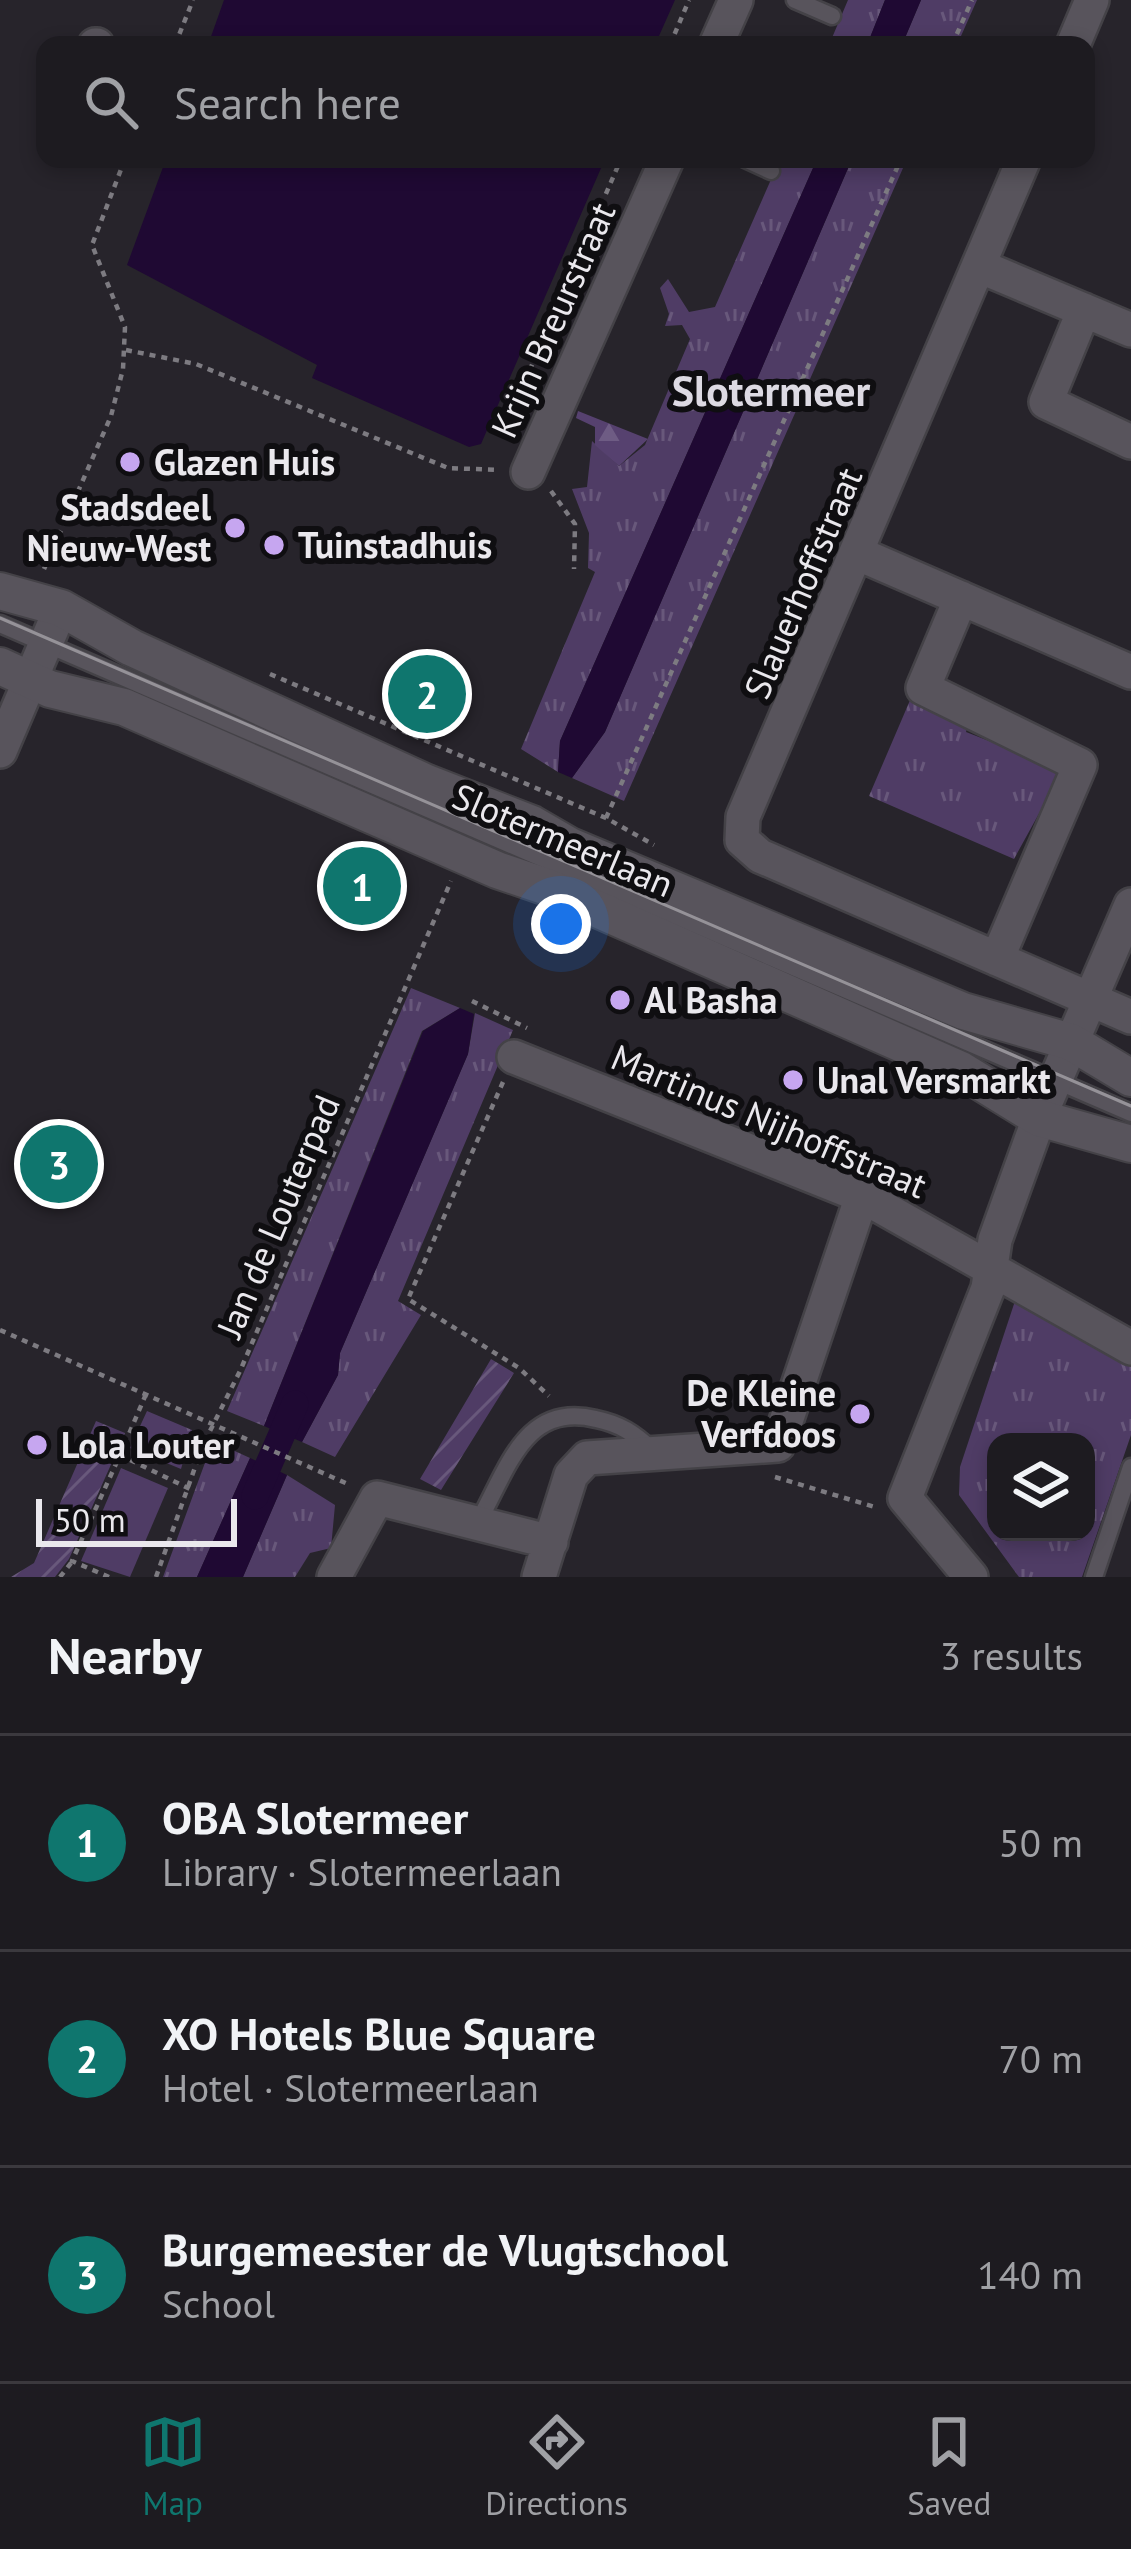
<!DOCTYPE html>
<meta charset="utf-8">
<style>
:root{--surface:#1d1b20;--page:#2a282d;--text:#f1f3f6;--muted:#a0a1a5;--line:#3b393e;--accent:#0f766e}
body{margin:0;font-family:"PT Sans",sans-serif;background:var(--page);color:var(--text)}
.controls{position:absolute;right:36px;bottom:36px;display:grid;overflow:hidden;border-radius:24px;box-shadow:0 6px 18px #0003}
.controls button{width:108px;height:108px;display:grid;place-items:center;padding:0;border:0;border-bottom:3px solid var(--line);background:var(--surface);color:var(--text);font:60px sans-serif}
.scale{position:absolute;left:36px;bottom:30px;width:201px;box-sizing:border-box;padding-left:12px;border:6px solid #eae8ed;border-top:0;font-size:33px;line-height:42px;white-space:nowrap;color:#eae8ed;-webkit-text-stroke:9px #0f0e11;paint-order:stroke}
.you{position:absolute;left:561px;top:924px;width:42px;height:42px;margin:-30px;border:9px solid #fff;border-radius:50%;background:#1a73e8;box-shadow:0 0 0 18px #1a73e833}
.badge{display:grid;place-items:center;width:78px;height:78px;border-radius:50%;background:var(--accent);color:#fff;font-size:39px;font-weight:700}
.pin{position:absolute;translate:-50% -50%;border:6px solid #fff;box-shadow:0 3px 12px #0006}
.list{margin:0;padding:0;list-style:none}
h2{display:flex;justify-content:space-between;align-items:center;height:156px;margin:0;padding:0 48px;font-size:51px}
h2 small{font-size:39px;font-weight:400;color:var(--muted)}
.list li{display:grid;grid-template-columns:78px 1fr auto;gap:36px;align-items:center;box-sizing:border-box;height:216px;padding:0 48px;border-top:3px solid var(--line)}
.list b{display:block;font-size:45px;white-space:nowrap}
.list p{margin:0;font-size:39px;white-space:nowrap;color:var(--muted)}
.list em{font-size:39px;font-style:normal;color:var(--muted)}
.icon{flex:none;width:66px;height:66px;fill:none;stroke:currentColor;stroke-width:2;stroke-linecap:round;stroke-linejoin:round}
.map{position:relative;flex:none;width:1131px;height:1577px;overflow:hidden}
.search{position:absolute;background:var(--surface);box-shadow:0 6px 18px #0003;left:36px;right:36px;top:36px;height:132px;display:flex;align-items:center;gap:30px;box-sizing:border-box;padding:0 42px;border-radius:24px;color:var(--muted);font-size:45px}
.sheet{height:804px;background:var(--surface)}
nav{display:flex;justify-content:space-around;align-items:center;box-sizing:border-box;height:168px;border-top:3px solid var(--line);background:var(--surface);font-size:33px;color:var(--muted)}
nav a{display:grid;justify-items:center;gap:6px}
nav .on{color:var(--accent)}
.map>svg:first-child{display:block}
.grass{fill:url(#grass-tufts);fill-rule:evenodd}
.forest{fill:url(#forest-firs)}
.park{fill:#4f3c65}
.garden{fill:url(#garden-furrows)}
.water{fill:#1f0933}
.lines{fill:none;stroke-linecap:round;stroke-linejoin:round}
.canal{stroke:#1f0933;stroke-width:27}
.lane-casing{stroke:#444247;stroke-width:21}
.street-casing{stroke:#444247;stroke-width:38}
.secondary-casing{stroke:#444247;stroke-width:40}
.path{stroke:#7d7b81;stroke-width:4.5;stroke-dasharray:6 6;stroke-linecap:butt}
.lane{stroke:#58545c;stroke-width:16}
.street{stroke:#58545c;stroke-width:33}
.secondary{stroke:#58545c;stroke-width:36}
.tram{stroke:#959298;stroke-width:3}
.poi-dot{fill:#c6a6f0;stroke:#0f0e11;stroke-width:4.5}
.labels{text-anchor:middle;stroke-width:12;stroke-linejoin:round;paint-order:stroke}
.street-label{font-size:36px;fill:#eae8ed;stroke:#0f0e11}
.poi-label{font-size:36px;font-weight:bold;fill:#eae8ed;stroke:#0f0e11;text-anchor:start}
.quarter-label{font-size:42px;font-weight:bold;fill:#dddae3;stroke:#0f0e11}
</style>
<div class="map">
<svg width="1131" height="1577" viewBox="0 0 1131 1577">
<defs>
<pattern id="grass-tufts" width="24" height="20" patternUnits="userSpaceOnUse" patternTransform="scale(3)"><rect width="24" height="20" fill="#4f3c65"/><path d="M3 7l-1-3M5 7V3M7 7l1-3M15 17l-1-3M17 17v-4M19 17l1-3" fill="none" stroke="#68587b"/></pattern>
<pattern id="forest-firs" width="22" height="20" patternUnits="userSpaceOnUse" patternTransform="scale(3)"><rect width="22" height="20" fill="#56416f"/><path d="M5 1l3.5 6h-7zM16 11l3.5 6h-7z" fill="#6e5c84"/></pattern>
<pattern id="garden-furrows" width="10" height="10" patternUnits="userSpaceOnUse" patternTransform="scale(3)"><rect width="10" height="10" fill="#4f3c65"/><path d="M-1 1l2-2M0 10L10 0M9 11l2-2" fill="none" stroke="#68587b"/></pattern>
</defs>
<rect width="100%" height="100%" fill="#27242b"/>
<!-- grass -->
<path class="grass" d="M848 0H885L867 45H829Z
M921 0H977L957 45H902Z
M780 159H817L560 741 558 772 521 749 595 572 588 568 589 533 572 489 587 487 592 441 619 466 645 445 690 339 682 325 665 326 669 314 660 288 668 279 689 312 715 307Z
M852 159H907L624 801 572 778 605 732Z
M911 698 968 724 966 732 1063 770 1014 859 869 796Z
M411 988 460 1008 422 1031 264 1426 227 1411Z
M475 1013 513 1030 398 1301 421 1315 335 1457 302 1442 338 1375 340 1353 468 1054Z
M1015 1301 1131 1365V1435L1082 1577H1019L959 1495 960 1467ZM996 1442H1086V1532H996Z
M147 1411 192 1430 181 1469 130 1448Z
M213 1441 250 1458 197 1577H163Z
M287 1475 335 1505 331 1548 310 1553 295 1577H243Z"/>
<!-- forest -->
<path class="forest" d="M578 411 648 439 619 466 595 445V427L576 418Z"/>
<!-- park -->
<path class="park" d="M121 1468 168 1488 130 1577 81 1561Z"/>
<!-- garden -->
<path class="garden" d="M491 1359 514 1373 441 1490 420 1479Z
M96 1421 125 1433 69 1559 55 1577H11L34 1563Z"/>
<!-- water -->
<path class="water" d="M224 0H675L655 45H208Z
M885 0H921L902 45H867Z
M166 159H605L481 444 469 447 312 378 317 365 127 265Z
M817 159H852L605 732 572 778 558 772 560 741Z
M460 1008 474 1014 468 1054 340 1353 338 1375 302 1442 264 1426 423 1031Z
M250 1458 287 1475 243 1577H197Z"/>
<g class="lines">
<!-- canal -->
<path class="canal" d="M255 1496 295 1404"/>
<defs>
<path id="lane" d="M795 0 832 16
M745 159 771 171
M0 624 1131 1113
M485 1509C511 1459 530 1403 596 1419 620 1424 634 1433 652 1450
M1094 1577 1131 1467"/>
<path id="street" d="M95 45H97
M716 45 736 0
M1073 45 1092 0
M1024 159 743 817 742 840 760 856 1131 1017
M979 266 1131 330
M1084 310 1046 402 1131 442
M528 472 667 159
M859 554 1131 672
M961 598 923 688 1080 765 997 959
M0 751 61 608
M514 1057 862 1196 1131 1348
M334 1577 377 1498 551 1542
M539 1577 571 1475 587 1458 778 1445 862 1196
M971 1577 905 1498 988 1288 995 1240 1039 1118 1131 905"/>
<path id="secondary" d="M0 591 61 608 132 648 427 783 532 824 570 846 963 1011 1071 1042 1131 1078
M0 666 50 689 124 707 497 870 547 887 961 1070 1039 1118 1131 1144"/>
</defs>
<!-- lane casing -->
<use href="#lane" class="lane-casing"/>
<!-- street casing -->
<use href="#street" class="street-casing"/>
<!-- secondary casing -->
<use href="#secondary" class="secondary-casing"/>
<!-- path -->
<path class="path" d="M175 45 193 0
M670 45 689 0
M952 45 972 0
M126 350 196 364 448 468 499 470
M516 426 512 411 621 159
M551 491 575 524 574 569
M44 569 111 416 123 369 125 327 92 245 125 159
M270 674 606 818 654 845
M606 818 901 159
M472 1001 527 1028
M503 1082 408 1299 519 1368 549 1396
M0 1330 350 1485
M120 1455 146 1394
M775 1477 878 1508
M60 1577 71 1563
M109 1577 72 1561 120 1455 190 1489
M156 1577 203 1445 240 1371 451 881"/>
<!-- lane -->
<use href="#lane" class="lane"/>
<!-- street -->
<use href="#street" class="street"/>
<!-- secondary -->
<use href="#secondary" class="secondary"/>
<!-- tram -->
<path class="tram" d="M0 618 1131 1106"/>
</g>
<!-- markers -->
<g class="poi-dot">
<circle cx="130" cy="462" r="12"/>
<circle cx="235" cy="528" r="12"/>
<circle cx="274" cy="545" r="12"/>
<circle cx="620" cy="1000" r="12"/>
<circle cx="793" cy="1080" r="12"/>
<circle cx="860" cy="1414" r="12"/>
<circle cx="37" cy="1445" r="12"/>
</g>
<g class="labels">
<!-- street labels -->
<g class="street-label">
<text transform="translate(553 320) rotate(-66)" y="13">Krijn Breurstraat</text>
<text transform="translate(803 583) rotate(-67)" y="13">Slauerhoffstraat</text>
<text transform="translate(563 840) rotate(23)" y="13">Slotermeerlaan</text>
<text transform="translate(769 1121) rotate(23)" y="13">Martinus Nijhoffstraat</text>
<text transform="translate(278 1216) rotate(-67)" y="13">Jan de Louterpad</text>
</g>
<!-- poi labels -->
<g class="poi-label">
<text x="154" y="475">Glazen Huis</text>
<text x="211" y="520" text-anchor="end">Stadsdeel<tspan x="211" dy="41">Nieuw-West</tspan></text>
<text x="298" y="558">Tuinstadhuis</text>
<text x="644" y="1013">Al Basha</text>
<text x="817" y="1093">Unal Versmarkt</text>
<text x="836" y="1406" text-anchor="end">De Kleine<tspan x="836" dy="41">Verfdoos</tspan></text>
<text x="61" y="1458">Lola Louter</text>
</g>
<!-- quarter labels -->
<g class="quarter-label">
<text x="771" y="406">Slotermeer</text>
</g>
</g>
</svg>
<div class="controls">
<button><svg class="icon" aria-label="layers" viewBox="0 0 24 24"><path d="M12 4l9 5-9 5-9-5zM3 14l9 5 9-5"/></svg></button>
</div>
<div class="scale">50 m</div>
<div class="you"></div>
<div class="pin badge" style="left:362px;top:886px">1</div>
<div class="pin badge" style="left:427px;top:694px">2</div>
<div class="pin badge" style="left:59px;top:1164px">3</div>
<div class="search"><svg class="icon" aria-label="search" viewBox="0 0 24 24"><circle cx="10" cy="10" r="6"/><path d="M15 15l6 6"/></svg>Search here</div>
</div>
<section class="sheet">
<h2>Nearby<small>3 results</small></h2>
<ul class="list">
<li><span class="badge">1</span><div><b>OBA Slotermeer</b><p>Library · Slotermeerlaan</p></div><em>50 m</em></li>
<li><span class="badge">2</span><div><b>XO Hotels Blue Square</b><p>Hotel · Slotermeerlaan</p></div><em>70 m</em></li>
<li><span class="badge">3</span><div><b>Burgemeester de Vlugtschool</b><p>School</p></div><em>140 m</em></li>
</ul>
</section>
<nav>
<a class="on"><svg class="icon" aria-label="map" viewBox="0 0 24 24"><path d="M3 6l6-2 6 2 6-2v14l-6 2-6-2-6 2zM9 4v14M15 6v14"/></svg>Map</a>
<a><svg class="icon" aria-label="directions" viewBox="0 0 24 24"><path d="M12 3l9 9-9 9-9-9zM9 14v-3h6M13 9l2 2-2 2"/></svg>Directions</a>
<a><svg class="icon" aria-label="saved" viewBox="0 0 24 24"><path d="M7 4h10v16l-5-4-5 4z"/></svg>Saved</a>
</nav>
